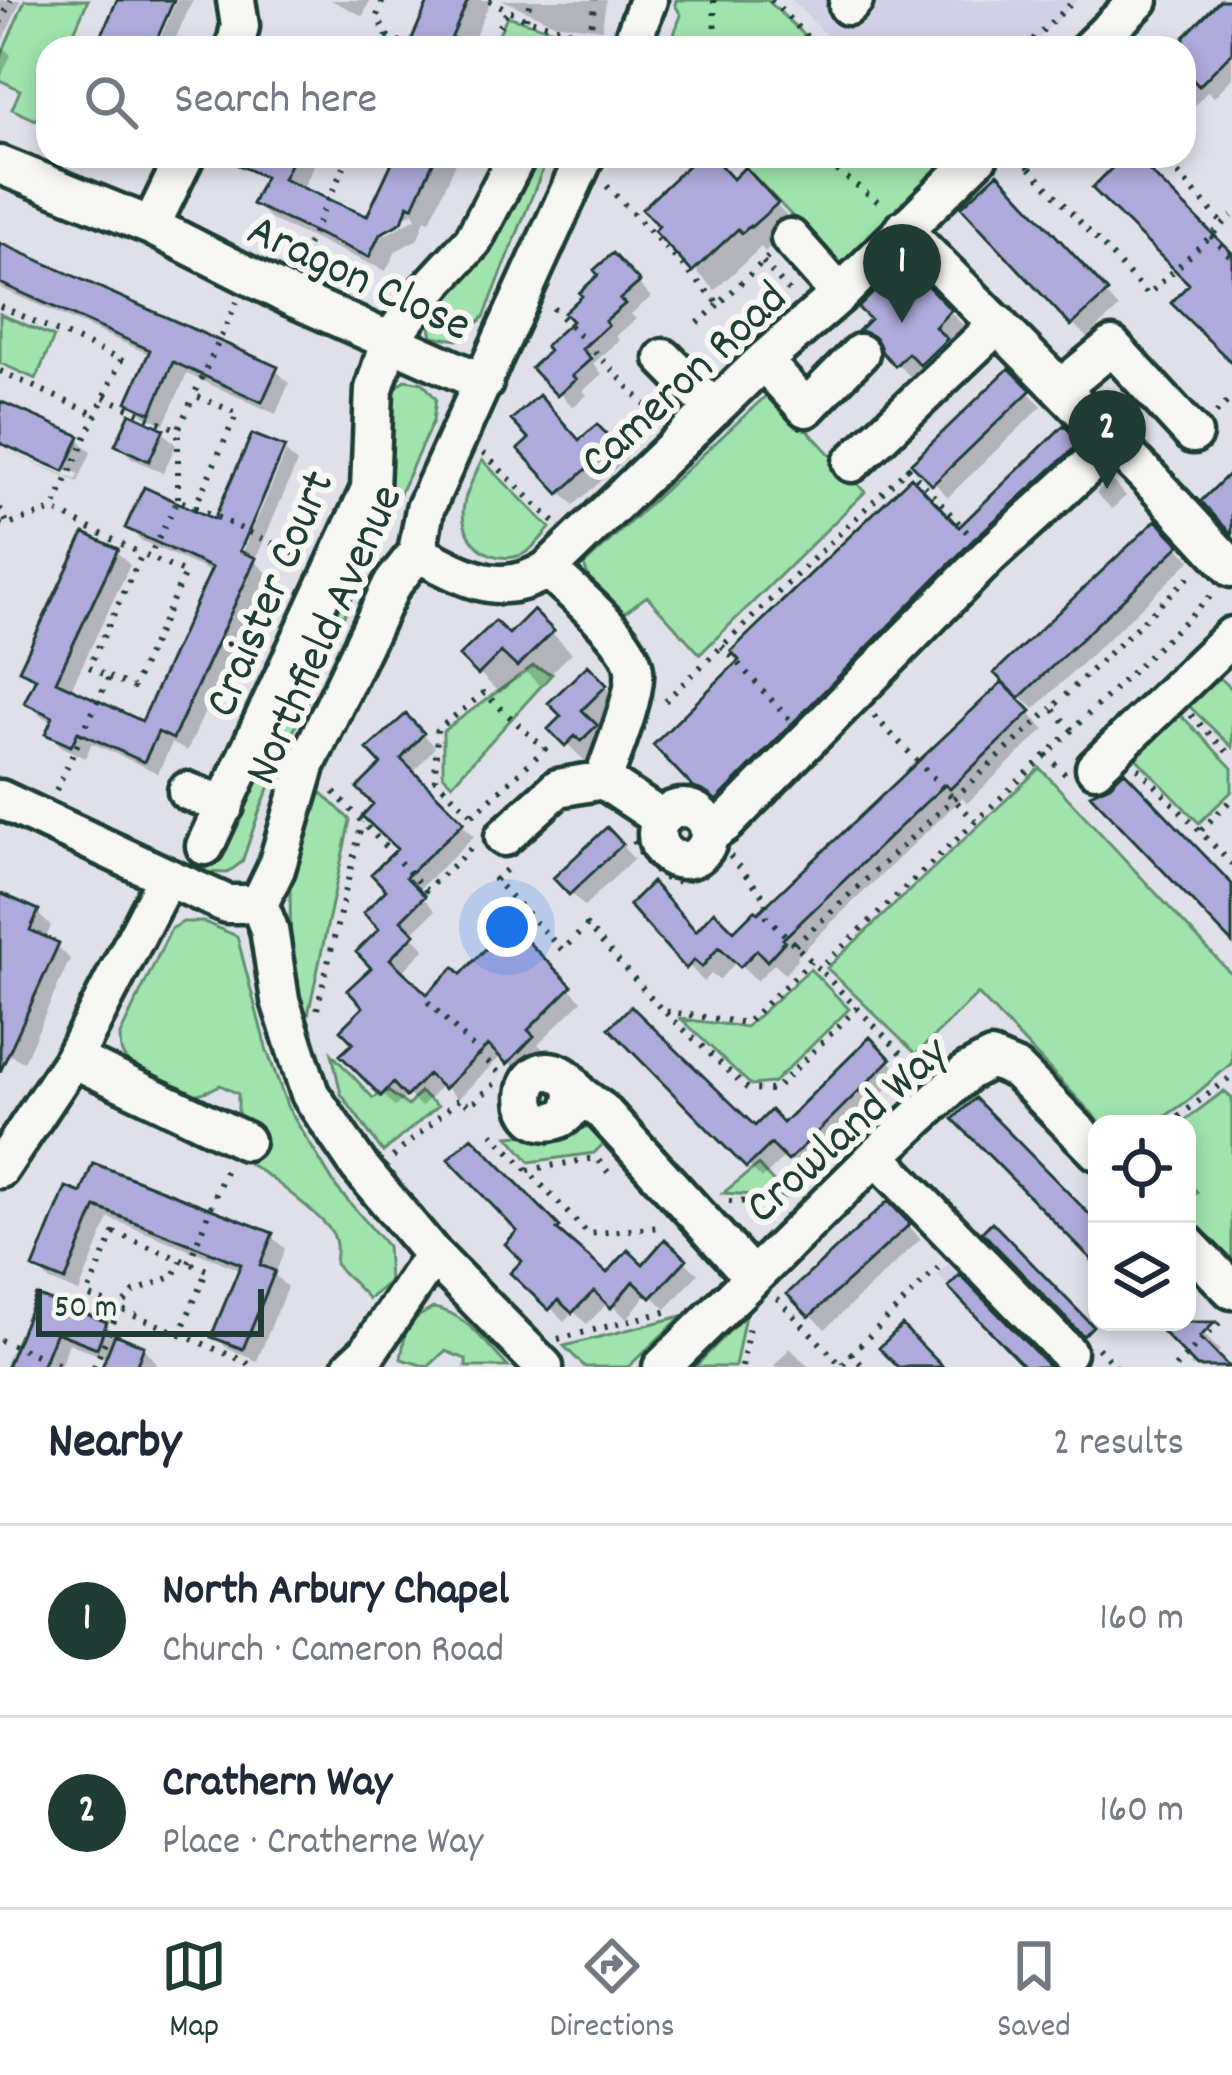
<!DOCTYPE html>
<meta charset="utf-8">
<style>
:root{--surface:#fff;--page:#f2f2f3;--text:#1f2937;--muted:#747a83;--line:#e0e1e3;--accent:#1f3d34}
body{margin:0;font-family:Dekko,sans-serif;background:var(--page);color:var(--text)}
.controls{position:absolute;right:36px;bottom:36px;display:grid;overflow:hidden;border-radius:24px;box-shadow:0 6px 18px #0003}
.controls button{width:108px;height:108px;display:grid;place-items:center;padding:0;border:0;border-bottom:3px solid var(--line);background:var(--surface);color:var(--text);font:60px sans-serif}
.scale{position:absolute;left:36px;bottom:30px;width:228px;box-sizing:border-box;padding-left:12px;border:6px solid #1f3d34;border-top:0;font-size:33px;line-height:42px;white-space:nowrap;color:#1f3d34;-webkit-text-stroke:9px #f6f6f2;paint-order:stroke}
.you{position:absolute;left:507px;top:927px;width:42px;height:42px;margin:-30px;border:9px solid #fff;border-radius:50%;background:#1a73e8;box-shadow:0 0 0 18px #1a73e833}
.badge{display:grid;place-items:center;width:78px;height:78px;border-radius:50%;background:var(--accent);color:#fff;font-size:39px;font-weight:700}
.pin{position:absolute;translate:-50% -99px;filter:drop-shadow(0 3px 6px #0008)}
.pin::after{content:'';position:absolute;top:63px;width:42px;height:36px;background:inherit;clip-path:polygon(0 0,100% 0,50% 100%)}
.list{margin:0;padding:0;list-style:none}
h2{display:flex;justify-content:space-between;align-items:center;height:156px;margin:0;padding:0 48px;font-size:51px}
h2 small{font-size:39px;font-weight:400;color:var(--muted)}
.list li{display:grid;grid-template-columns:78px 1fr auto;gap:36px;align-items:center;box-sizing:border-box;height:192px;padding:0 48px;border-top:3px solid var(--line)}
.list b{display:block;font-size:45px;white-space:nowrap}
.list p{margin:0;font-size:39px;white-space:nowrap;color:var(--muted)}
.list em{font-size:39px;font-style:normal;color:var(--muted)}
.icon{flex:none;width:66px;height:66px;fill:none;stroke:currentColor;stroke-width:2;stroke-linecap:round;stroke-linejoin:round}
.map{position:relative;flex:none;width:1232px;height:1367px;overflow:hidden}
.search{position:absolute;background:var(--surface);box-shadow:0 6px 18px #0003;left:36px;right:36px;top:36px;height:132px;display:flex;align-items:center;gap:30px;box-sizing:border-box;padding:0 42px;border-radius:36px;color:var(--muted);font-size:45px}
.sheet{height:540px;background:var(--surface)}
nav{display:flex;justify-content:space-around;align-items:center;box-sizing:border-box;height:168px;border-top:3px solid var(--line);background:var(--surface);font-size:33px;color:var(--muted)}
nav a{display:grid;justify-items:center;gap:6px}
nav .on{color:var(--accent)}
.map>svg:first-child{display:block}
.built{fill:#d1d0e6}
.green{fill:#a0e3ad;stroke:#609070;stroke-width:3}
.shadow{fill:#0003;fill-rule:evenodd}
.building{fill:#aeabdc;stroke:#1f3d34;stroke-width:3}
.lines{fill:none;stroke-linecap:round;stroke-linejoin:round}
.minor-casing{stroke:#1f3d34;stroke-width:45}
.path{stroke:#1f3d34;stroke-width:6;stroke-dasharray:3 9;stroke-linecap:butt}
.minor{stroke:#f6f6f2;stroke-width:36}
.labels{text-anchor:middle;stroke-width:12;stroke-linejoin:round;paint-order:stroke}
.street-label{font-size:48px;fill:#1f3d34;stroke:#f6f6f2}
</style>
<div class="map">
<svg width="1232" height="1367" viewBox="0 0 1232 1367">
<rect width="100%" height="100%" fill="#e0e0eb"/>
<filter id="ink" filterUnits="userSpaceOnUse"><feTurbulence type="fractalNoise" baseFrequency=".00833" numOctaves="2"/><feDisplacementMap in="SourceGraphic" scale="24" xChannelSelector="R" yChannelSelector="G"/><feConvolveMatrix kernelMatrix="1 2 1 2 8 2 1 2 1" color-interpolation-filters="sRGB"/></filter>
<g filter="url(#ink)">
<!-- built -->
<path class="built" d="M792 0H1078L1029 48H838Z
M992 1222 1093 1326 1053 1367H1025L937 1275Z"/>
<!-- green -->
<path class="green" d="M25 0H88L67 48H48V92L36 120 12 109 20 90 0 80V58Z
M676 0H767L818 48H669L681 15 675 5Z
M507 16 582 39 581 48H493Z
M531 156H548L484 317 457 340 432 336 429 322 432 306Z
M757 156H954L853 265 841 267 745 167Z
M0 314 54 337 36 379 0 363Z
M405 380 423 383 436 399 433 421 323 662 259 812 242 862 227 873 204 872 379 505 390 393Z
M771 391 865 492 700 654 647 596 621 615 592 586 584 565Z
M482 460 550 528C540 539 529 555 514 557 483 562 458 534 464 504 466 490 476 474 482 460Z
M533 666 552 674 452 784 443 775V731Z
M1217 675 1232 689V747L1188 705Z
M1179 713 1232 768V791L1199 823 1134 756Z
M1040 768 1232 975V1063L1189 1100 1154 1124H1102L978 994 916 1054 827 968Z
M321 792 350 820 306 1024 291 971 290 884Z
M183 922H204L237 936 266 1048 288 1108 337 1188 387 1246 389 1282 369 1299 335 1264C336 1253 338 1244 333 1234 323 1217 268 1174 249 1164L263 1137 238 1118V1094L220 1085C183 1106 170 1090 134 1076L137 1067C121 1059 120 1052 120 1035L171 929Z
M810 969 849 1009 773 1083 751 1085 681 1019 746 1027Z
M332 1054 373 1098 388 1091 408 1106 420 1092 438 1106 383 1152 341 1094Z
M1224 1091 1232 1098V1269L1187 1223V1202L1197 1192 1187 1181V1124H1180Z
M585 1127 597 1129 610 1137 594 1153 530 1162 508 1136 530 1134 549 1144Z
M758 1165 787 1197 723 1193Z
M433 1308C465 1312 487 1345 508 1367H466V1359L445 1351 428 1367 401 1359 407 1323Z
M745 1315 735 1367H695Z
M682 1316 628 1367H585L564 1346Z"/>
<!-- shadow -->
<path class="shadow" d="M0 0H21L1 45 11 55 0 80Z
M177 0H193L171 48H156Z
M331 0H370L363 16Z
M432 0H491L470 48H411Z
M503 0H606L602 29 553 23Z
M1224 0H1232V78L1214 97 1208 91 1184 117V48H1177Z
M345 36 370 48H339Z
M258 156H318L302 191 369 220 398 156H459L430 221 425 219 418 239 396 251 386 271 272 220 255 204 266 182 252 169ZM413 212 416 218 385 235V228Z
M703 156H708L734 182 745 172 796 225 774 246 772 244 765 252 761 247 715 290 658 231Z
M1011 191 1119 308 1087 337 1073 324Z
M0 246 276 370 289 383 276 414 187 374 164 424 144 415 131 402 151 355 0 288Z
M626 270 651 297 631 314 636 319 616 336 619 340 593 364 602 374 583 391 587 395 573 407 535 368Z
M918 280 970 332 918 384 863 330Z
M1009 373 1042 406 948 497 915 463Z
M0 404 78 439 91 452 78 482 0 448 76 480 79 474 0 440Z
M597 428 626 459 574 505 561 492 533 440 580 444Z
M1064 429 1087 454 722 814 657 745 959 531Z
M162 431 176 445 163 473 132 458 118 444Z
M254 437 286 452H280L232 564 237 566 286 452 297 463 255 561 268 574 187 751 172 743 158 773 92 743 85 758 62 747 48 733 54 722 41 716 27 703 37 683 23 669 85 537 116 551 130 565 70 691 144 725 213 573 142 541 128 528 145 491 216 523Z
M1111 480 1126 496 1112 509 1096 493Z
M1156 524 1191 560 1034 709 998 673Z
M533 614 572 653 539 685 524 670 500 694 463 656 509 638Z
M588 669 626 708 601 733 615 748 598 754 588 764 552 729 565 717Z
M1002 686 1045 729 967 803 962 798 830 924 797 957 798 959 785 974 774 964 757 981 737 961 719 980 711 974 704 982 634 905 697 934 734 935 758 917Z
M406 718 435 747 412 774 474 836 417 891 435 911 411 934 425 949 401 973 427 998 461 978 510 928 582 1001 538 1044 544 1050 521 1074 502 1055 458 1099 443 1084 421 1107 409 1095 395 1107 345 1055 357 1043 368 1007 401 849 377 804 385 764Z
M607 831 634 859 584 906 557 878Z
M0 896 37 913 51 926 45 940 57 946 70 959 24 1062 8 1054 0 1072Z
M613 1028 755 1130 783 1127 870 1041 902 1074 803 1172 786 1155 762 1179Z
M472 1141 572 1242 569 1245 608 1277 643 1268 665 1243 698 1274 666 1309 648 1292 627 1319 609 1302 587 1324 573 1311 564 1321 515 1273 526 1261 521 1232Z
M68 1191 271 1236 285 1249 275 1275 287 1287 257 1361 228 1349 215 1336 241 1270 109 1218 79 1292 50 1281 37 1267Z
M888 1205 921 1239 825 1329 791 1294Z
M38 1299 105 1325 120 1339 143 1348 156 1362 154 1367H105L108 1359 69 1343 60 1367H4L10 1351 16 1353Z
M1187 1317 1220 1351 1215 1356 1225 1367H1192L1190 1365 1195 1361 1157 1322H1187Z
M790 1348 809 1367H773Z"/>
<!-- building -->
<path class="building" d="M117 0H174L153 48H96Z
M429 0H468L447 48H426L411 41Z
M1220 0H1232V52L1199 86 1184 71V37Z
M218 156H294L283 179 367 216 395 156H436L413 207 408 205 402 222 380 234 369 257 252 204 265 177Z
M698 156H712L733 179 745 167 778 203 751 227 750 226 742 233 738 229 692 272 654 231 659 226 642 209Z
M1124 156H1134L1232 253V363L1171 303 1189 284 1092 188Z
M998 173 1108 292 1071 326 961 207Z
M0 243 278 367 262 402 173 362 151 413 127 402 150 350 0 283Z
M613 253 640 282 620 299 625 304 605 321 608 325 582 349 591 359 572 376 576 379 557 396 531 368 549 351 545 346 572 321 564 313 582 296 579 293 598 275 594 270Z
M918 276 951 310 935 327 947 339 920 365 908 353 895 366 882 352 876 338 859 330 870 319 858 308 888 278 902 292Z
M1009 368 1031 390 932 485 911 463Z
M539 395 579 440 597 424 615 443 559 494 518 449 529 439 511 420Z
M0 401 80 436 64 471 0 443Z
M130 413 164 429 149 461 115 445Z
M1064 425 1080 443 973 540 711 806 653 745 739 660 731 651 911 477 959 527Z
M252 434 285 447 240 551 256 558 173 739 158 732 144 762 78 732 71 746 45 734 53 717 24 703 36 678 19 670 84 533 118 549 56 681 142 721 212 568 125 528 144 487 214 519Z
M1232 471V535L1201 501Z
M1156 520 1180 545 1019 698 994 673Z
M533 610 554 631 517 667 501 652 478 675 459 656 495 621 509 634Z
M588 665 607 685 582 710 597 725 581 741 575 736 565 746 548 729 561 716 548 703Z
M1002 682 1031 711 950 789 945 785 926 802 783 939 785 941 767 961 757 950 740 967 719 947 702 967 694 960 686 969 629 905 652 882 696 931 714 911 734 931 755 910 758 913Z
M406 714 424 733 401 759 464 822 406 877 425 896 401 920 415 934 390 959 427 994 454 967 461 974 510 924 572 986 528 1030 534 1036 507 1064 488 1045 444 1089 428 1074 406 1097 393 1083 381 1096 340 1055 353 1043 340 1030 363 1007 347 990 371 968 356 952 379 929 363 913 386 890 371 874 397 849 362 816 373 804 357 788 381 764 367 749Z
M1124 771 1232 884V943L1090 794 1110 785Z
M607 827 623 844 569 895 553 878Z
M0 893 39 910 30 930 59 943 0 1072Z
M631 1006 755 1126 771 1110 783 1123 870 1037 891 1059 788 1161 771 1144 746 1168 609 1028Z
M975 1098 1097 1222V1265L953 1119Z
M472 1137 560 1227 557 1230 607 1273 628 1250 643 1264 665 1239 687 1259 651 1298 633 1281 611 1308 594 1291 572 1313 558 1300 549 1310 510 1273 522 1261 505 1244 517 1231 448 1159Z
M93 1163 273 1233 260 1265 275 1271 243 1349 211 1337 241 1264 96 1207 65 1281 33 1268 66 1187 81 1193Z
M888 1201 910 1224 809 1317 787 1294Z
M992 1222 1093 1326 1083 1336 982 1232Z
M960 1275 1050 1367H1025L948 1287Z
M36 1295 107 1322 97 1348 56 1332 42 1367H7Z
M1153 1322H1215L1200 1337 1229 1367H1197Z
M902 1325 943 1367H898L879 1348Z
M115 1334 144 1346 136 1367H102Z"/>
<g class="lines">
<defs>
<path id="minor" d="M848 6 854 0
M235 48 240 26 236 0
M630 48 648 0
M1090 48 1139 0
M0 165 151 226 289 296 484 383
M151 226 185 156
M903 229 1148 477 1232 568
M790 238 840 294
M664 358 714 409
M763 361 806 408 860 353
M1061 388 1112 346 1193 434
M852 463 998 324
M417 553C464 576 499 601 548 569L763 361 840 294 979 156
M1095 768 1232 636
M603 780 662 819
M187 791 225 806
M0 799 167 877
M657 834a26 26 0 1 1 52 0a26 26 0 1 1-52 0Z
M709 835 726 823 989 556 1113 443
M504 837 558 788 603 780C612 754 637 694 634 670 631 639 571 591 548 569
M205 846 370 489 374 389 389 342 426 292 473 241 517 156
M73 1059 245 1141
M574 1090C574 1104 571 1115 557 1120 513 1134 518 1055 560 1074 569 1078 572 1087 579 1094 586 1100 594 1105 602 1111L752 1276
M876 1156 1067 1352
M0 1169 73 1059 167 877 227 904H259
M1187 1244 1232 1290
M352 1367 367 1353 433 1255
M544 1367 433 1255 359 1166 310 1094 280 1000 269 929 259 904 276 869 307 763 391 586 417 553 425 509 585 156
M662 1367 876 1156 967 1072 991 1059 1017 1070 1097 1151"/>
</defs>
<!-- minor casing -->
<use href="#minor" class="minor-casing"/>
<!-- path -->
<path class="path" d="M489 0 526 19 598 38
M714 0 715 48
M771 0 818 48
M526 19 530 0
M0 23 11 0
M387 36 415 48
M381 48 387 36 377 16 383 0
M489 48 508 9
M588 48 595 0
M794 48 812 41
M1024 48 1075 0
M818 156 881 204
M1020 156 1030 168 1041 156
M1162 156 1223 224
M1030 168 1148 295 1232 216
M607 186 719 304 768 257
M1211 236 1232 258
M763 262 792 295
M297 267 349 156
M0 306 121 360 53 510
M553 308 660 420
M698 323 719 304
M0 371 96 415
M104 397 178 430 194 395
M1216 413 1232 397
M483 453 555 523
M908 468 967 532
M178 498V430
M195 507 306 559
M0 508 8 525
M0 525H8L53 510 142 554
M722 646 789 719
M109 677 133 687 185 573 149 557
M665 701 908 468 901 461
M1191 715 1232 757
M874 716 975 821
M1072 730 1052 708 1192 574
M1138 768 1232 864
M1065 774 1046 755 1216 591
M56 790 109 677 89 667 142 554 149 557 178 500 195 507 237 413 194 395 237 302
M334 792 426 890 476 844
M473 815 545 749 484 693 437 730 435 779 477 820
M1201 830 1232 799
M634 841C652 878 674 895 712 868
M730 856 766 899 767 917 819 969 1046 755
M506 870 495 880 562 950 587 926 663 1011 746 1023 811 961
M795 945 1052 708
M428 1002 502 1076
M857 1008 922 1074
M317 1009 362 822
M666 1013 748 1089 774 1090 857 1008 819 969
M1169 1124 1232 1076
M492 1133 588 1234 660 1227 659 1225
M393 1157 460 1098 469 1106 497 1082
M528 1170 590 1159 598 1160 608 1172
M729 1201 782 1203
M114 1233 207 1270 180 1334 87 1295Z
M189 1263 227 1166
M777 1298 842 1366 851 1354 864 1367
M180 1334 246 1362 252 1367
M558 1339 673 1310
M0 1340 65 1367
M1098 1348 1116 1367
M851 1354 938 1268
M94 1367 120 1307 134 1292 174 1276 181 1261
M742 1367 749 1326
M1175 1367 1223 1319"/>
<!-- minor -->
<use href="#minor" class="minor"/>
</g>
</g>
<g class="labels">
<!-- street labels -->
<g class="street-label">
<text transform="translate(361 274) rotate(25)" y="17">Aragon Close</text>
<text transform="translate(681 377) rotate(-43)" y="17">Cameron Road</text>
<text transform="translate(266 592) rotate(-67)" y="17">Craister Court</text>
<text transform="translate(320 633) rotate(-66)" y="17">Northfield Avenue</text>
<text transform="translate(844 1127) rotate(-42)" y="17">Crowland Way</text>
</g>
</g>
</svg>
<div class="controls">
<button><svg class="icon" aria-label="locate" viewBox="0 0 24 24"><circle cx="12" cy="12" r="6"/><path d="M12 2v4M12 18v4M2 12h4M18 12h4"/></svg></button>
<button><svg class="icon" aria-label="layers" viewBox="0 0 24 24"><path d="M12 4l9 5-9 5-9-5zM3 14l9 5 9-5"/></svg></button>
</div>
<div class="scale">50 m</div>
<div class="you"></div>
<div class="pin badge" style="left:902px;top:323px">1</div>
<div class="pin badge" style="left:1107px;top:489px">2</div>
<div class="search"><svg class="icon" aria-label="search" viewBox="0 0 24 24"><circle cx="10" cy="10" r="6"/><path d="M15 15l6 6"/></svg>Search here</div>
</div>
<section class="sheet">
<h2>Nearby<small>2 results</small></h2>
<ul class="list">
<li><span class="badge">1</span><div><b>North Arbury Chapel</b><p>Church · Cameron Road</p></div><em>160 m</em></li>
<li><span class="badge">2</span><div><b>Crathern Way</b><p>Place · Cratherne Way</p></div><em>160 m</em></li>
</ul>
</section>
<nav>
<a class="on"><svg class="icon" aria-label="map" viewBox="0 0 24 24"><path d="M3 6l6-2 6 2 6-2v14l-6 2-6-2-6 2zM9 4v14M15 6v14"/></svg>Map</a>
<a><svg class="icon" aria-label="directions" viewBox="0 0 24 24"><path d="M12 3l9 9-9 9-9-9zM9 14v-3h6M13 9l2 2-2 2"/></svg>Directions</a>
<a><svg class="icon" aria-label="saved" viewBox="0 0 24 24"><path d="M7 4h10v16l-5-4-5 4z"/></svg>Saved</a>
</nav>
